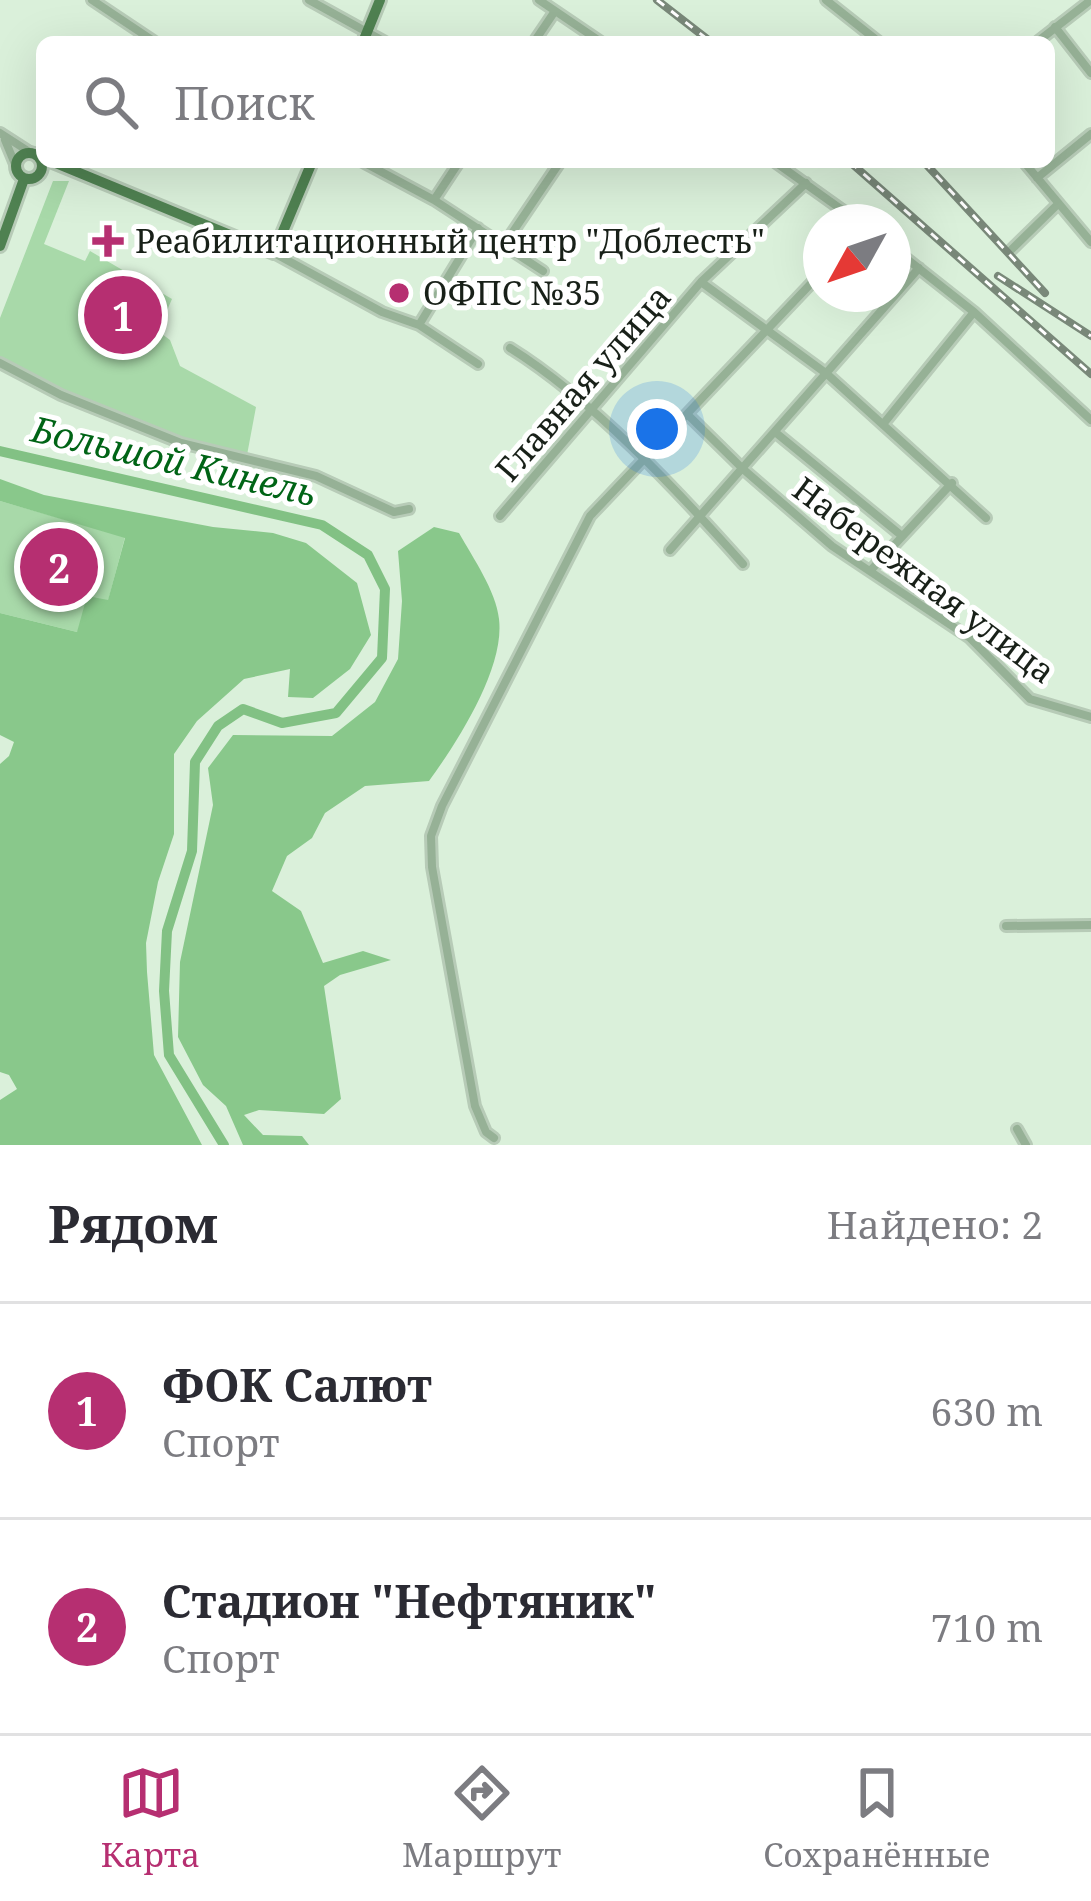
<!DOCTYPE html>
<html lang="ru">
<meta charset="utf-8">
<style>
:root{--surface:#fff;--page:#f7f7f7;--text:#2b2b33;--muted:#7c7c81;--line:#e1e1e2;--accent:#b62f71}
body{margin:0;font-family:"Noto Serif",serif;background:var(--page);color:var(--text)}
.compass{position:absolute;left:803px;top:204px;width:108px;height:108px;border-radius:50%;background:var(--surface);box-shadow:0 12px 48px #0002;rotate:230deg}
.you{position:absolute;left:657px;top:429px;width:42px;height:42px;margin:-30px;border:9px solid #fff;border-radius:50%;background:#1a73e8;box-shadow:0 0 0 18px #1a73e833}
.badge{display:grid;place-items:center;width:78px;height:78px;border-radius:50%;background:var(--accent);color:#fff;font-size:39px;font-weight:700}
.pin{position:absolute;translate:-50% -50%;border:6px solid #fff;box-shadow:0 3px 12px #0006}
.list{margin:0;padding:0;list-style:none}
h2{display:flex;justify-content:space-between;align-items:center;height:156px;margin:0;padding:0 48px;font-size:51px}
h2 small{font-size:39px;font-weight:400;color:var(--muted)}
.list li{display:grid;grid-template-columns:78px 1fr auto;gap:36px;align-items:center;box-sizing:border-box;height:216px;padding:0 48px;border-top:3px solid var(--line)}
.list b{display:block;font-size:45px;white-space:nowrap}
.list p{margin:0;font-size:39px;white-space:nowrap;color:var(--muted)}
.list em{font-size:39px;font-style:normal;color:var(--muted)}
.icon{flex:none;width:66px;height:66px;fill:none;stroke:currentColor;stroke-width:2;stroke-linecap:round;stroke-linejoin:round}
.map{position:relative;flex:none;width:1091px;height:1145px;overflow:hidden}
.search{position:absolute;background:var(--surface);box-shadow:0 12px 48px #0002;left:36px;right:36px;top:36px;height:132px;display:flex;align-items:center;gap:30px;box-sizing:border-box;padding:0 42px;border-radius:18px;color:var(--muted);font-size:45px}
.sheet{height:588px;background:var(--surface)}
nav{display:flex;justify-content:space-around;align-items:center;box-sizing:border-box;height:168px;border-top:3px solid var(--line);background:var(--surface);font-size:33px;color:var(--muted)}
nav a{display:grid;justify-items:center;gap:6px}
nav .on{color:var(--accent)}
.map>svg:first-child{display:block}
.green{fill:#a8d9a9}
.forest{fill:#89c88b}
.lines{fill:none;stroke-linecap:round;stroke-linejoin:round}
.river{stroke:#82c184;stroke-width:10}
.minor-casing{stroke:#b7cbb7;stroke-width:14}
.major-casing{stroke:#b7cbb7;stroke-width:16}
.minor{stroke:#96b196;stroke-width:8}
.major{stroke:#4f8151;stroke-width:10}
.rail-casing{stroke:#798879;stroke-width:8}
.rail{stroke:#fff;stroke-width:3;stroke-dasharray:9;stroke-linecap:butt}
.poi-dot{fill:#b62f71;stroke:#fff;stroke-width:4.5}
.labels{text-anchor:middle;stroke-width:10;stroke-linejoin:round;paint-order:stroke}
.poi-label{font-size:33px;fill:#182018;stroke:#fff;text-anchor:start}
.street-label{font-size:33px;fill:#182018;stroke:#fff}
.water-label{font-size:36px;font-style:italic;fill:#006416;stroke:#fff}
</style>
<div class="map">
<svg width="1091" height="1145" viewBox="0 0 1091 1145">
<rect width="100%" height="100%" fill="#daf0da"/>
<!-- green -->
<path class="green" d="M53 181H69L44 244 85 261 90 251 172 299 158 331 170 340 180 366 256 407 247 455C161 435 80 399 0 360V318Z
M0 501 125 537 108 601 77 632 0 613Z"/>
<!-- forest -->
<path class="forest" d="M0 479 44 495 213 527 273 533 306 543 357 583 371 635 350 669 313 698 288 697 290 669 244 679 197 721 174 754V834L158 882 146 943 147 972 154 1055 202 1145H0V1100L17 1089 9 1075 0 1072V764L9 756 14 742 0 735V613L77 632 87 596 108 600 125 538 0 501Z
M434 527 459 533C473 558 496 591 499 619 505 668 458 741 429 781L365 786 325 813 312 838 287 856 272 891 301 911 323 963 363 951 391 960 340 975 324 986 341 1099 324 1114 259 1110 244 1115 263 1135 302 1136 309 1145H243L226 1106 203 1085 178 1037 180 962 213 805 208 768 233 735 332 736 375 702 398 659 402 601 398 551Z"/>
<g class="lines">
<!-- river -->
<path class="river" d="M0 451 322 525 368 555 385 589 382 658 336 713 282 723 243 709 218 726 195 762 192 851 167 931 164 991 169 1055 224 1145"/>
<defs>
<path id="minor" d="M92 0 155 42
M309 0 385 42
M539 0 601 42
M826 0 879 42
M1055 27 1091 73
M534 42 555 11
M1037 42 1091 0
M0 133 31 153
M5 140 15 164
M363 162 434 200 543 271
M775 162 859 222
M1024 162 1091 242
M1037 178 1091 134
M434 200 459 162
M504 245 560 162
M893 248 974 312 1091 420
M1011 250 1058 204
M274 253 382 312 419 325 478 364
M701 282 827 374 986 518
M419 325 478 228
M510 348C592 399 678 491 743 564
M0 363 61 395 181 443 316 476 394 512 409 509
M687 414 743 469 832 546 970 638 1030 699 1091 717
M884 423 974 312
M775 432 902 536
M500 516 701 282 806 183
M670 550 919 268
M871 570 952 483
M1006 926 1091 925
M1017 1129 1026 1145
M494 1138 486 1132 475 1106 432 867 431 836 442 806 590 516 821 273"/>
<path id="major" d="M363 42 380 0
M16 166a13 13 0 1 1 26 0a13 13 0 1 1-26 0Z
M53 162 274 253 312 162
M0 246 24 179"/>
</defs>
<!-- minor casing -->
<use href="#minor" class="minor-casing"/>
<!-- major casing -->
<use href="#major" class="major-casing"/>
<!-- minor -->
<use href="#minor" class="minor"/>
<!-- major -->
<use href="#major" class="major"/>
<defs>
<path id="rail" d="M657 0 711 42
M850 162 1091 374
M924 162 1045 293
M998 276 1091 336"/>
</defs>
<!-- rail casing -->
<use href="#rail" class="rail-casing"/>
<!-- rail -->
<use href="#rail" class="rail"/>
</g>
<!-- markers -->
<g class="poi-dot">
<path d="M102 223h12v12h12v12h-12v12h-12v-12h-12v-12h12z"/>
<circle cx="399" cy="293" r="12"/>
</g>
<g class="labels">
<!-- poi labels -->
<g class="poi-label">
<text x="135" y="253">Реабилитационный центр "Доблесть"</text>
<text x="423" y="305">ОФПС №35</text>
</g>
<!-- street labels -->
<g class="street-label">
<text transform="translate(583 383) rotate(-49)" y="12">Главная улица</text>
<text transform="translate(924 580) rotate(37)" y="12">Набережная улица</text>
</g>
<!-- water labels -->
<g class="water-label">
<text transform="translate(174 461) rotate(13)" y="13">Большой Кинель</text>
</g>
</g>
</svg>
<svg class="compass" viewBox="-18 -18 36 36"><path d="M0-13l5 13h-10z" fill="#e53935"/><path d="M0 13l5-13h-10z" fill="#7c7c81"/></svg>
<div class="you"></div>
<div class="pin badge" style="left:123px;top:315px">1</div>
<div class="pin badge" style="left:59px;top:567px">2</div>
<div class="search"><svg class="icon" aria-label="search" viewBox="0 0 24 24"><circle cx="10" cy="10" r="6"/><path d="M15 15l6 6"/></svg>Поиск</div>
</div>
<section class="sheet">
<h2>Рядом<small>Найдено: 2</small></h2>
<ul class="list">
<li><span class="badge">1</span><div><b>ФОК Салют</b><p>Спорт</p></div><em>630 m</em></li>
<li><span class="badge">2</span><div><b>Стадион &quot;Нефтяник&quot;</b><p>Спорт</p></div><em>710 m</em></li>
</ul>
</section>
<nav>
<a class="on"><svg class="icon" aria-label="map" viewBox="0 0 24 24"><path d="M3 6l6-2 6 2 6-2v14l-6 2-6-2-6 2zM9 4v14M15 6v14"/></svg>Карта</a>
<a><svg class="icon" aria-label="directions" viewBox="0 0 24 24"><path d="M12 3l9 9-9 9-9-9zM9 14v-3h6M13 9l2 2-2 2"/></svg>Маршрут</a>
<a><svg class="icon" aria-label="saved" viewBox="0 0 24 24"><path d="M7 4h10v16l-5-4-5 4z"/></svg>Сохранённые</a>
</nav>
